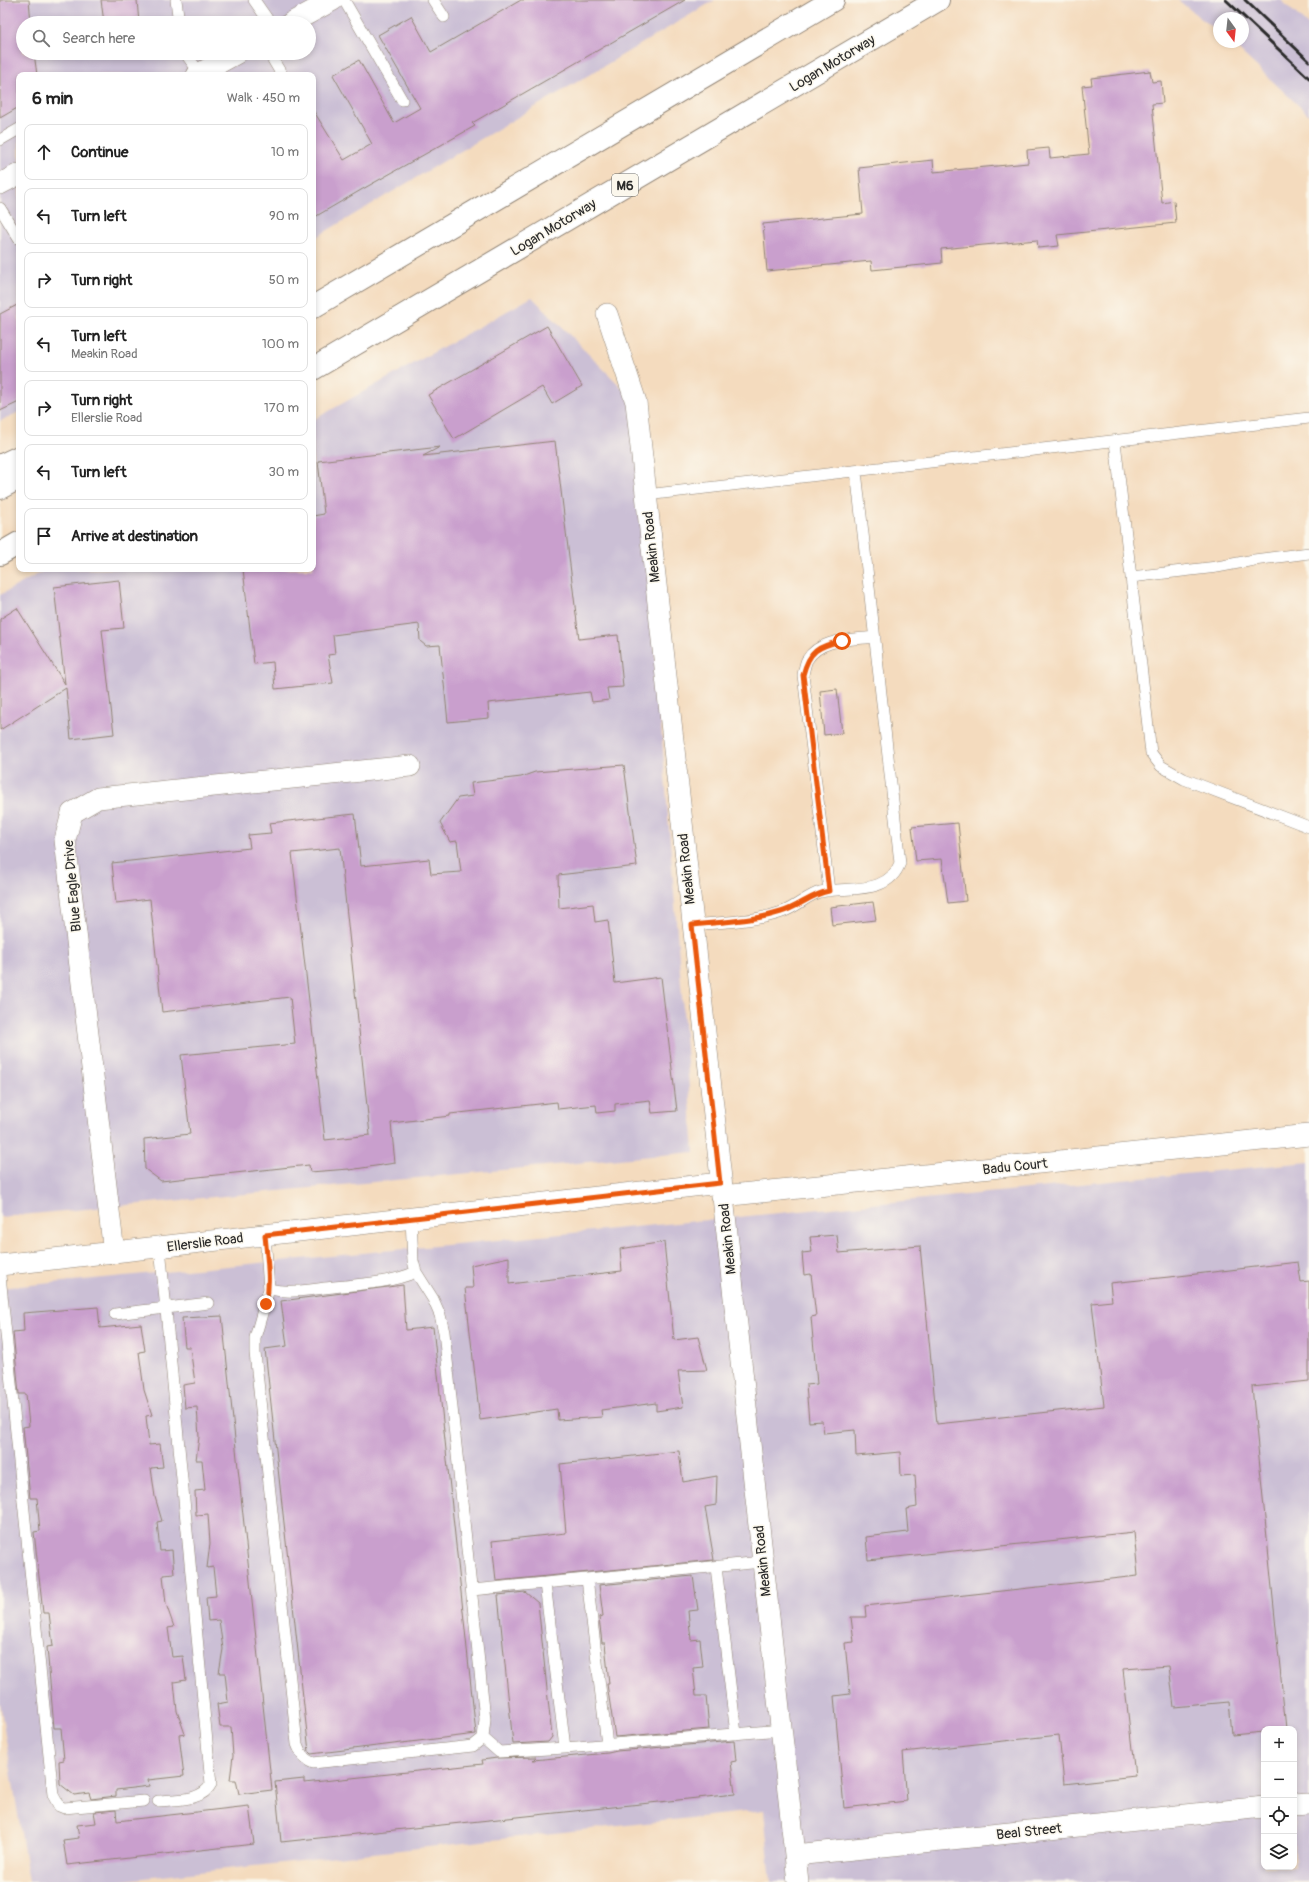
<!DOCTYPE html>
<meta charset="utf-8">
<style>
:root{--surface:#fff;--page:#f2f2f2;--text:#222;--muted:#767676;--line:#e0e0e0}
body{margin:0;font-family:Pangolin,sans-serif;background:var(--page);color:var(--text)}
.controls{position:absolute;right:12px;bottom:12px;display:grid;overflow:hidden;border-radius:8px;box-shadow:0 2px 6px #0003}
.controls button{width:36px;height:36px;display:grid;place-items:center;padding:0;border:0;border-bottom:1px solid var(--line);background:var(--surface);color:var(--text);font:20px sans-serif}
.compass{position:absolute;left:1213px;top:12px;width:36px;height:36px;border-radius:50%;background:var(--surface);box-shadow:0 2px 6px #0003;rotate:165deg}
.stop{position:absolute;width:12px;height:12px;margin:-9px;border:3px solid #ea580c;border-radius:50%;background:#fff}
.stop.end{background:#ea580c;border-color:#fff;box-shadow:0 1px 4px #0008}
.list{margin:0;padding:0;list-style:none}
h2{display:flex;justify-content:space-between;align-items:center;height:52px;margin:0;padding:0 16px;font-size:17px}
h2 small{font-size:13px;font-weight:400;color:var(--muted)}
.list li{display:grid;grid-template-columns:26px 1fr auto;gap:12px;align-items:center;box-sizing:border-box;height:56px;margin:0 8px 8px;padding:0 8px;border:1px solid var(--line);border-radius:8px}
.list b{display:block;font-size:15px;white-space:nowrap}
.list p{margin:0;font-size:13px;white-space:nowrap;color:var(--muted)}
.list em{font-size:13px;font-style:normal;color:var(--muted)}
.icon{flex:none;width:22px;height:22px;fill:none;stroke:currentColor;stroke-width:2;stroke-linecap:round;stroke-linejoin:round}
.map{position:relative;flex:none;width:1309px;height:1882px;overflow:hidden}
.search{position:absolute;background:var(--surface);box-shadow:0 2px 6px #0003;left:16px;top:16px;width:300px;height:44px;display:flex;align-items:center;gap:10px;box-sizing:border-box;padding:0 14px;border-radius:22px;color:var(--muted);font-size:15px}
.panel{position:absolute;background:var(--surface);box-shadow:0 2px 6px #0003;left:16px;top:72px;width:300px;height:500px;border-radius:8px}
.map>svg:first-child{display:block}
.industrial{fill:#cbbfd5;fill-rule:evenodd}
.building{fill:#c99fcd;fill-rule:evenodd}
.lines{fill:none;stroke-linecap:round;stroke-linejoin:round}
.service-casing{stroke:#908374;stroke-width:12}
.minor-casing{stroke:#908374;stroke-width:22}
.motorway-casing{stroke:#908374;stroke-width:24}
.service{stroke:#fff;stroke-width:11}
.minor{stroke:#fff;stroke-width:21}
.motorway{stroke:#fff;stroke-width:22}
.rail{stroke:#2b2b2b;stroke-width:3}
.route{stroke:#ea580c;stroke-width:5}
.labels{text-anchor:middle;stroke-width:3;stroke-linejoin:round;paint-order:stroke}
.shield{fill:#fbf7ec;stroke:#696865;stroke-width:1}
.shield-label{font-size:13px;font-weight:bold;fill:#2b2b2b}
.street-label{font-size:14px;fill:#2b2b2b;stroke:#fbf7ec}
</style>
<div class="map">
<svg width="1309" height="1882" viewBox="0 0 1309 1882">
<rect width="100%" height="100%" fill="#fbf7ec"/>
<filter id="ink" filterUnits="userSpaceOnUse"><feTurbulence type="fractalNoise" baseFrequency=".025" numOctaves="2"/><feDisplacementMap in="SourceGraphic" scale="8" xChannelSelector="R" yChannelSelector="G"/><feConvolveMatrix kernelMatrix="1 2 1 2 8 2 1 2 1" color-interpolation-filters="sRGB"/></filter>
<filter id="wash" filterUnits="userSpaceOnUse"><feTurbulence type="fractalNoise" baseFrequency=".012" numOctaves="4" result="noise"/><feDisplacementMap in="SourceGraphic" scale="16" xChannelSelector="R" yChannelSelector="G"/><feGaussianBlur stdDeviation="0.9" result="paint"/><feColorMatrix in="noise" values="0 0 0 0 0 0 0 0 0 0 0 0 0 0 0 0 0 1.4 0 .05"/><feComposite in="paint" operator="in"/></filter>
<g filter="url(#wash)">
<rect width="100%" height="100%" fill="#f4dbbe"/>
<!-- industrial -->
<path class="industrial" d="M0 0H715L313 239V75H19V412L0 421ZM23 23H309V53H23Z
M1178 0H1281L1309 26V115L1230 42H1243V18H1219V33Z
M532 297 636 402 694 1152 0 1217V595L47 569H313V420Z
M1309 1162V1882H771L764 1810 108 1882H29L0 1703V1288ZM1264 1729H1294V1867H1264Z"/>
<g id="blocks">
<!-- building -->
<path class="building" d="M0 0H29L31 23H23V53H34L37 75H19V107L0 118Z
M101 0H137L139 23H104Z
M521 0H685L472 123 475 126 361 190 313 218V110L344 160 372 144 333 75 359 60 394 123 420 108 378 35 411 16 431 52Z
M1150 71 1152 82 1161 81 1163 103 1152 104 1162 203 1174 201 1176 223 1057 235 1059 246 1038 248 1037 240 941 249 942 263 872 270 871 261 767 271 763 224 863 214 859 168 933 160 934 172 1028 163 1027 150 1049 148 1050 158 1089 154 1082 86 1092 85 1091 78Z
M19 304V402L0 411V314Z
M547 326 582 386 552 404 542 387 454 439 428 395Z
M555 441 579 639 618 635 623 687 607 688 609 700 592 702 590 692 488 703 489 718 448 722 440 645 426 646 420 641 419 624 333 635 335 654 328 655 333 683 275 689 273 662 254 664 243 569H313V516L324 514 318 461 440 447 423 456Z
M119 580 124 628 102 630 114 734 71 739 66 688 0 730V619L17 608 65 684 54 587Z
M837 689 842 733 824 735 820 691Z
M624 765 637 866 558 875 559 908 593 904 595 922 608 920 615 983 661 977 677 1111 652 1113 650 1100 615 1104V1111L597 1113 596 1105 558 1109 557 1102 450 1114V1116L391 1123 395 1163 349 1170V1169L310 1172 309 1165 161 1181 145 1169 144 1139 190 1134 181 1055 295 1044 290 997 162 1012 150 899 116 903 112 863 250 848 248 835 271 833 269 823 355 814 361 866 429 859 431 874 461 872 457 841 450 842 440 823 458 798 473 796 471 783 521 777 535 772ZM340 848 370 1135 325 1140 292 853Z
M958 823 966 901 948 903 942 859 916 861 912 827Z
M873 902 876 920 832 925 830 907Z
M837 1235 839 1253 920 1246 937 1424 1104 1406 1092 1303 1112 1301 1110 1283 1179 1276 1298 1262 1301 1282 1309 1281V1381L1252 1387 1286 1729H1264V1732L1232 1735 1229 1702 1174 1707 1169 1666 1123 1669 1135 1776 1064 1784 1059 1735 903 1752 907 1801 844 1808 834 1696 850 1694 845 1643 854 1642 851 1617H866L865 1606 1138 1576 1134 1532 868 1560 866 1537 908 1532 906 1509 917 1507 915 1475 901 1476 900 1452 856 1456 855 1430 824 1433 822 1421 809 1422 806 1385 817 1384 811 1317 816 1316 811 1274 804 1275 802 1253 812 1252 810 1237Z
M664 1242 674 1340 698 1337 707 1370 678 1371 683 1407 656 1411V1403L601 1410 602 1417 558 1420 557 1409 480 1420 465 1288H473L471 1265 509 1257V1284L622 1271 620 1249Z
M403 1285 406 1330 433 1327 476 1734 311 1754 309 1752 265 1349 287 1346 281 1301Z
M98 1307 100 1328 141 1324 145 1351 139 1352 144 1390 152 1415 146 1416 149 1445 160 1444 163 1467 151 1468 155 1497 162 1521 157 1522 160 1551 172 1550 174 1574 163 1575 166 1604 174 1627 168 1628 172 1657 183 1656 186 1680 174 1682 177 1711 185 1734 179 1735 184 1776 148 1780 149 1786 116 1790V1796L91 1799 89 1793 74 1795 60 1784 59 1761 64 1760 61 1728H54L47 1647 53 1646 49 1613H43L34 1532 40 1531 37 1498H30L23 1427 29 1426 26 1394H19L13 1332 24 1331 23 1313Z
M222 1316 272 1790 239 1794 236 1780H230L233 1756 231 1727H220L217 1704 228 1702 225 1673H219L223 1649 219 1620 208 1621 206 1597 216 1596 213 1567 207 1568 210 1543 208 1514 196 1515 195 1491 205 1490 202 1460H196L199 1437 197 1407 185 1408 183 1385 195 1383 190 1347H185L182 1318Z
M679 1451 683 1482 717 1476 716 1505 705 1507 714 1560 496 1581 492 1541 566 1533 560 1464Z
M693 1576 698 1610 688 1611 691 1640 700 1639 703 1667 693 1668 696 1696H706L709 1729 615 1737 607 1684H609L605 1643H602L599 1617 603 1616 599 1585Z
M525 1592 538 1603 552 1737 548 1742 513 1744 498 1595Z
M734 1741 736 1761 731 1762 735 1794 281 1842 275 1782 304 1779V1783L483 1764 482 1760 497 1758 536 1757 533 1760 608 1753 617 1751Z
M249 1806 254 1844 67 1865 63 1840 79 1838 77 1825 96 1823 94 1812 116 1810 117 1821Z"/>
</g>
</g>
<g filter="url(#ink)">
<use href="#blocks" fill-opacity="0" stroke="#908374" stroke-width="1"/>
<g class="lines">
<defs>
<path id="service" d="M176 0 179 23
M254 0 270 23
M344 0 402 100
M433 0 444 17
M185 53 200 73
M269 53 282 75
M0 140 19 129
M0 208 19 239
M1115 442 1131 577 1217 567 1254 560 1309 553
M646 495 1309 418
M1131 577 1151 753 1161 766 1184 779 1309 827
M829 891 803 675C804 670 805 664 807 660 820 638 852 640 875 637
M692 925C721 922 754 922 782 912 795 908 808 895 820 892 848 886 888 896 900 863L856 471
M265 1235 269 1289 255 1338V1353L297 1744C301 1754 303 1759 313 1763L473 1746 483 1738 485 1719 444 1332 440 1315 433 1299 416 1272 413 1261 411 1219
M0 1275 53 1795 59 1806 64 1808 144 1801
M269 1289C290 1294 313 1289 334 1287 362 1284 390 1283 416 1272
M115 1314 209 1303
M716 1567 736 1734
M587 1579 607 1745
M545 1583 565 1748
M472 1590 762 1562
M483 1738 499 1752 565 1748 781 1730
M158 1801C175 1799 202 1802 211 1784L160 1247"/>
<path id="minor" d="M291 23 333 0
M197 75 237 53
M0 184 19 174
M607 314 636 402 798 1882
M722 1196 1309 1135
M114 1253 65 840 72 813 98 798 410 766
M0 1265 720 1183
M1294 1804 1309 1803
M795 1855 1264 1807"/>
<path id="motorway" d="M313 307 833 0
M313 369 938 0
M0 466 19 457
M0 488 19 478
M0 554 19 543"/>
</defs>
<!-- service casing -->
<use href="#service" class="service-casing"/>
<!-- minor casing -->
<use href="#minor" class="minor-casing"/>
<!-- motorway casing -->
<use href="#motorway" class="motorway-casing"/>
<!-- service -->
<use href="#service" class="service"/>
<!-- minor -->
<use href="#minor" class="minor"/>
<!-- motorway -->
<use href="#motorway" class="motorway"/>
<!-- rail -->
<path class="rail" d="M1226 0 1309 78
M1245 0 1309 61"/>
</g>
</g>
<g class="lines" filter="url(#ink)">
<!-- route -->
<path class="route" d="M266 1304C271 1281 267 1259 265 1235L720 1183 692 925C721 922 753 921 781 912 799 907 811 894 829 891L803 675C809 651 818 646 842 641"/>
</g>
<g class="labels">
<!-- shield labels -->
<rect class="shield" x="612" y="174" width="26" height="22" rx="3"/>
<g class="shield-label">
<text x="625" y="190">M6</text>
</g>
<!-- street labels -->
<g class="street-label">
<text transform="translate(832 63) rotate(-31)" y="5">Logan Motorway</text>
<text transform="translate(553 227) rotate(-31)" y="5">Logan Motorway</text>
<text transform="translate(651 547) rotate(-96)" y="5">Meakin Road</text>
<text transform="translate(686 869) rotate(-96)" y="5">Meakin Road</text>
<text transform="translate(72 886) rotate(-95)" y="5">Blue Eagle Drive</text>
<text transform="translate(1015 1166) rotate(-6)" y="5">Badu Court</text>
<text transform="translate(727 1239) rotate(-96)" y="5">Meakin Road</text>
<text transform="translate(205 1242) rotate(-7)" y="5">Ellerslie Road</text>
<text transform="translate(762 1561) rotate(-96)" y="5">Meakin Road</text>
<text transform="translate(1029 1831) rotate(-6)" y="5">Beal Street</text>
</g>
</g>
</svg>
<div class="controls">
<button>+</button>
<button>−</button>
<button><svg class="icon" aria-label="locate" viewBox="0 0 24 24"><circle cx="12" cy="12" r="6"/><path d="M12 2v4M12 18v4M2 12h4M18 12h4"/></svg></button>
<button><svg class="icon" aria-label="layers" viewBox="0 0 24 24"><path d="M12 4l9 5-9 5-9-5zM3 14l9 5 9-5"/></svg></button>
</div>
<svg class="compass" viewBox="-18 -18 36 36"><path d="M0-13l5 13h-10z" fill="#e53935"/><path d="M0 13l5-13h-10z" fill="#767676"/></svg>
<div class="stop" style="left:842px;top:641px"></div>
<div class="stop end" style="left:266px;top:1304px"></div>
<div class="search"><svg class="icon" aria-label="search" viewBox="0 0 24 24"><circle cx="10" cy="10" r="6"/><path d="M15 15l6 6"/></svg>Search here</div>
<section class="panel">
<h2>6 min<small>Walk · 450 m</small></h2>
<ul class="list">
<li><svg class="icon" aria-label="ahead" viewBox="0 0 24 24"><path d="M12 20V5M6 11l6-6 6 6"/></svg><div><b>Continue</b></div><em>10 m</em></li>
<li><svg class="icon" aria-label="left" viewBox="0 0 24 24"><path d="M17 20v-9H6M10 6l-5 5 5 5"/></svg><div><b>Turn left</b></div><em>90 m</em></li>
<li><svg class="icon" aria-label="right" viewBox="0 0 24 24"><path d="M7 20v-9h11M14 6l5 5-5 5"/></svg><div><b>Turn right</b></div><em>50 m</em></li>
<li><svg class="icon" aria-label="left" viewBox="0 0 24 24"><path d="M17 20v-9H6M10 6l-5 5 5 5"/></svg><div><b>Turn left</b><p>Meakin Road</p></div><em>100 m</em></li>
<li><svg class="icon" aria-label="right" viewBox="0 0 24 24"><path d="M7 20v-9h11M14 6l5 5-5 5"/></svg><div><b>Turn right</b><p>Ellerslie Road</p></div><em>170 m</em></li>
<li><svg class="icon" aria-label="left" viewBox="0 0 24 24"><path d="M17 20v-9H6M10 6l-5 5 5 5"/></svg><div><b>Turn left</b></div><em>30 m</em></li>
<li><svg class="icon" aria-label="arrive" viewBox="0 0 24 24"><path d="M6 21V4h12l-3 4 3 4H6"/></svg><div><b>Arrive at destination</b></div></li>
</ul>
</section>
</div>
